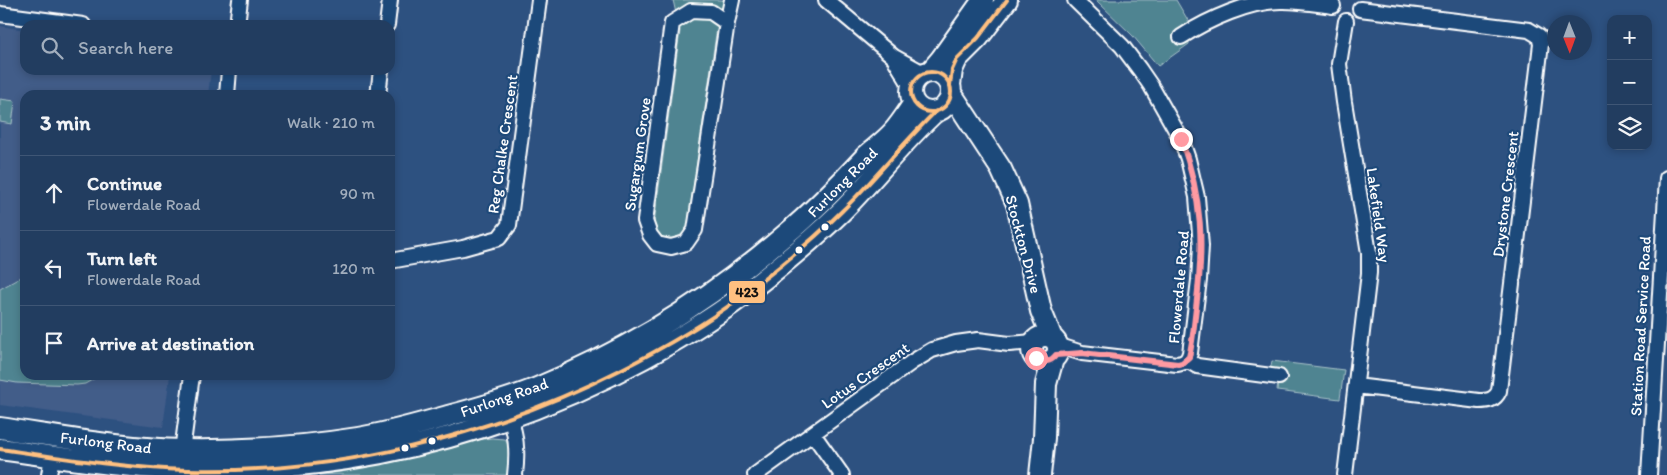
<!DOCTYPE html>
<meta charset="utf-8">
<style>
:root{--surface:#223d60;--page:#2a4466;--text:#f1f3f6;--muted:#a2aebd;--line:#3f5675}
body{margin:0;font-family:Itim,sans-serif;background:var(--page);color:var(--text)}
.controls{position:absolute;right:15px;top:15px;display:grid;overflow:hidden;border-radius:10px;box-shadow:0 2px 8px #0003}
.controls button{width:45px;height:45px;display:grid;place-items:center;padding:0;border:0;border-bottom:1px solid var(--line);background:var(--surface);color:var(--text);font:25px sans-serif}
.compass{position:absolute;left:1547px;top:15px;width:45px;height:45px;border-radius:50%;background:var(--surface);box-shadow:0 2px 8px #0003;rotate:179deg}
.stop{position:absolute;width:15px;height:15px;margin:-11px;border:4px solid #ff9aa2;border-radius:50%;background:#fff}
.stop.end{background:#ff9aa2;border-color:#fff;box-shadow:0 1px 5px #0008}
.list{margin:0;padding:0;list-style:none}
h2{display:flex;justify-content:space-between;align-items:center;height:65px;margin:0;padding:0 20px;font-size:21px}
h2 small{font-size:16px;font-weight:400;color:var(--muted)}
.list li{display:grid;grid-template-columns:32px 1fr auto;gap:15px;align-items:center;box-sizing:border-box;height:75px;padding:0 20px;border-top:1px solid var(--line)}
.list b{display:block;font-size:19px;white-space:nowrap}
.list p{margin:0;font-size:16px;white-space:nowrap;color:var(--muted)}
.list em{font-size:16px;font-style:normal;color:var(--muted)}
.icon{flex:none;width:28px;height:28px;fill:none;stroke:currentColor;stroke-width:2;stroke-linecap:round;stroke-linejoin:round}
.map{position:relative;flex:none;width:1667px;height:475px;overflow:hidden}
.search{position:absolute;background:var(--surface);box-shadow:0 2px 8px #0003;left:20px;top:20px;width:375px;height:55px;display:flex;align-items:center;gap:12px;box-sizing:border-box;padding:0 18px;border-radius:15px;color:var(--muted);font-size:19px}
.panel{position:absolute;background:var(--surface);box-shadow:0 2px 8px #0003;left:20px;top:90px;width:375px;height:290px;border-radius:15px}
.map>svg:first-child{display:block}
.built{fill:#425d89}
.green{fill:#508491;stroke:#a8c2c8}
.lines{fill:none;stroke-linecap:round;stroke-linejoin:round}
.street-casing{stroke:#fff;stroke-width:18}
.secondary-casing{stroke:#fff;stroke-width:24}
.street{stroke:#1f4a7a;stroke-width:14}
.secondary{stroke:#1f4a7a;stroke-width:20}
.bus-1-casing{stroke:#1f4a7a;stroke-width:8}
.bus-1{stroke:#ffc080;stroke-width:4}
.route{stroke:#ff9aa2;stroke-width:6}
.bus-dot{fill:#fff;stroke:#1f4a7a;stroke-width:2}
.labels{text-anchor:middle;stroke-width:4.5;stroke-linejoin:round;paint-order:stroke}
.street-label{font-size:16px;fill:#fff;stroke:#1f4a7a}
.line-badge{stroke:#1f4a7a;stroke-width:2}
.pale-badge-label{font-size:14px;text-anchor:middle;font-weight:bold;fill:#111}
</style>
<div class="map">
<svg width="1667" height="475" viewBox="0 0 1667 475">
<rect width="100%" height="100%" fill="#2d5180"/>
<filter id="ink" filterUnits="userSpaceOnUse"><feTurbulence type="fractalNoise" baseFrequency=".02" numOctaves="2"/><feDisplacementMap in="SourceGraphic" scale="10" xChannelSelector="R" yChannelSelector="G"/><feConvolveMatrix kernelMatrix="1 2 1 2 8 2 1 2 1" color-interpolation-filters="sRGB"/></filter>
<g filter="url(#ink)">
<!-- built -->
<path class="built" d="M0 26 25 30V70H211L208 95H25V375H170L163 427 0 405Z"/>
<!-- green -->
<path class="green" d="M673 0H724L716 34 687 229C675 243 659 244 654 224L680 31Z
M1096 0H1176L1189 22V44L1158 66 1133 36Z
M0 99 15 101 12 124 0 122Z
M25 275V375H101L99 376 85 384 77 385 17 383 0 380V289Z
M1272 361 1344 370 1340 399 1277 391 1279 372 1270 371Z
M492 438 505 439 511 451 508 475H319C378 469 433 443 492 438Z"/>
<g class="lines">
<defs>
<path id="street" d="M826 0 894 57 923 73
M0 14 83 25
M727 23 711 12 691 11 672 23 645 221 650 235 657 244 671 247 686 243 695 230 727 23 732 0
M237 25 240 0
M387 25 390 0
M1181 37C1207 20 1251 0 1283 1 1299 1 1317 4 1333 6
M894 58 911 86
M227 95 229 70
M378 95 381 70
M390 261 463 248 499 238 509 225 539 0
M1057 345 1082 353 1177 364C1185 363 1188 360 1190 353L1199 280 1201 246 1197 197 1188 159 1181 139 1151 86 1140 70 1122 46 1075 0
M1187 360 1197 366 1279 377
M1356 386 1479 401C1488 401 1495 400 1499 391L1541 44 1539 36 1529 30 1360 9
M508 410C516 434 518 450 515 475
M813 434 842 475
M181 459 192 375
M49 475 52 456
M755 475 912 362 932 350 956 343 978 340 1009 344 1033 342
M1345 475 1369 273V253L1344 102 1339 64 1346 21
M1649 475 1667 178"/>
<path id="secondary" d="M930 72 941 59 983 0
M911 92a20 20 0 1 1 40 0a20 20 0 1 1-40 0Z
M950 85 952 70 957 59 978 38 1007 0
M951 93 1001 169 1017 204 1041 311 1052 338
M1032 349a13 13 0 1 1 26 0a13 13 0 1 1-26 0Z
M0 428C61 437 123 449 184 450 242 451 301 447 358 438 389 433 419 424 448 416 478 408 508 400 537 388 627 351 711 299 785 235 814 211 840 184 866 156 875 148 885 141 893 132 901 123 907 113 914 103
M0 449C71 459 143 471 215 470 366 468 511 430 644 358 680 338 718 316 750 290 782 265 813 239 842 211 874 179 902 142 936 111
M1040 475 1044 438 1046 384 1053 359"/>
</defs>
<!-- street casing -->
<use href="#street" class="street-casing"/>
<!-- secondary casing -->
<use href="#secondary" class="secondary-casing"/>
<!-- street -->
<use href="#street" class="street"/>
<!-- secondary -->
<use href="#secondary" class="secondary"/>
<defs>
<path id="bus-1" d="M911 92a20 20 0 1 1 40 0a20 20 0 1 1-40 0Z
M950 85 952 70 957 59 978 38 1007 0
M0 449C62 458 125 468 188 470 338 474 488 437 620 370 661 349 701 327 738 299 774 272 810 243 842 211 875 179 903 143 936 111"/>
</defs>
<!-- bus-1 casing -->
<use href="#bus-1" class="bus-1-casing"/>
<!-- bus-1 -->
<use href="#bus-1" class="bus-1"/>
</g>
</g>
<g class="lines" filter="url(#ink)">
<!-- route -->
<path class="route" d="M1036 358C1043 363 1051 362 1056 355L1082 353 1178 364 1182 363 1189 357C1193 341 1194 324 1196 308 1204 244 1203 201 1181 139"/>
</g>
<!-- markers -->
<g class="bus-dot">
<circle cx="825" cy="227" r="4.5"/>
<circle cx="799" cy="250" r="4.5"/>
<circle cx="432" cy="441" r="4.5"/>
<circle cx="405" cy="448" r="4.5"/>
</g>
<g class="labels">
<!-- street labels -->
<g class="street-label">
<text transform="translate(502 144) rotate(-82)" y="6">Reg Chalke Crescent</text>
<text transform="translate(637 154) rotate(-82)" y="6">Sugargum Grove</text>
<text transform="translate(842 182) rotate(-45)" y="6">Furlong Road</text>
<text transform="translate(1505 194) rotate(-83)" y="6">Drystone Crescent</text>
<text transform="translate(1379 215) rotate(82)" y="6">Lakefield Way</text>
<text transform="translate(1024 244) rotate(75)" y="6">Stockton Drive</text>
<text transform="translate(1178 287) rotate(-85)" y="6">Flowerdale Road</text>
<text transform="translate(1640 326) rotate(-87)" y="6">Station Road Service Road</text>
<text transform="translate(865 375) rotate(-35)" y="6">Lotus Crescent</text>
<text transform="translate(504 397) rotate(-19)" y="6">Furlong Road</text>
<text transform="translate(106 442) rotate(7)" y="6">Furlong Road</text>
</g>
</g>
<rect class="line-badge" x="728" y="280" width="38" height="24" rx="5" fill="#ffc080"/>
<g class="pale-badge-label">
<text x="747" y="297">423</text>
</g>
</svg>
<div class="controls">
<button>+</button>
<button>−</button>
<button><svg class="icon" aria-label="layers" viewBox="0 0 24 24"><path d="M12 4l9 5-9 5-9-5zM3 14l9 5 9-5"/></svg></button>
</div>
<svg class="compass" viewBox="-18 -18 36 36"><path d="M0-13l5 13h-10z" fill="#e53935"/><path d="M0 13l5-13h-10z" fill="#a2aebd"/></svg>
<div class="stop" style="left:1036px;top:358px"></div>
<div class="stop end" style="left:1181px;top:139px"></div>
<div class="search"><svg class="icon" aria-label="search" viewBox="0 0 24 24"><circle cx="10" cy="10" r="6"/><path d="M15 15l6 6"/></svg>Search here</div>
<section class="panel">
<h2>3 min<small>Walk · 210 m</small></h2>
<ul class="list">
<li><svg class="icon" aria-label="ahead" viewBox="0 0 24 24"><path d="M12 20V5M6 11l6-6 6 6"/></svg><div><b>Continue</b><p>Flowerdale Road</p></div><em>90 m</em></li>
<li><svg class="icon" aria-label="left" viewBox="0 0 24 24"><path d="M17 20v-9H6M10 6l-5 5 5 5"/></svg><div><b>Turn left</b><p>Flowerdale Road</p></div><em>120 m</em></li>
<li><svg class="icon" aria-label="arrive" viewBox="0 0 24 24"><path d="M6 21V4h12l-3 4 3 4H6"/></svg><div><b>Arrive at destination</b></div></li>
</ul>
</section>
</div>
